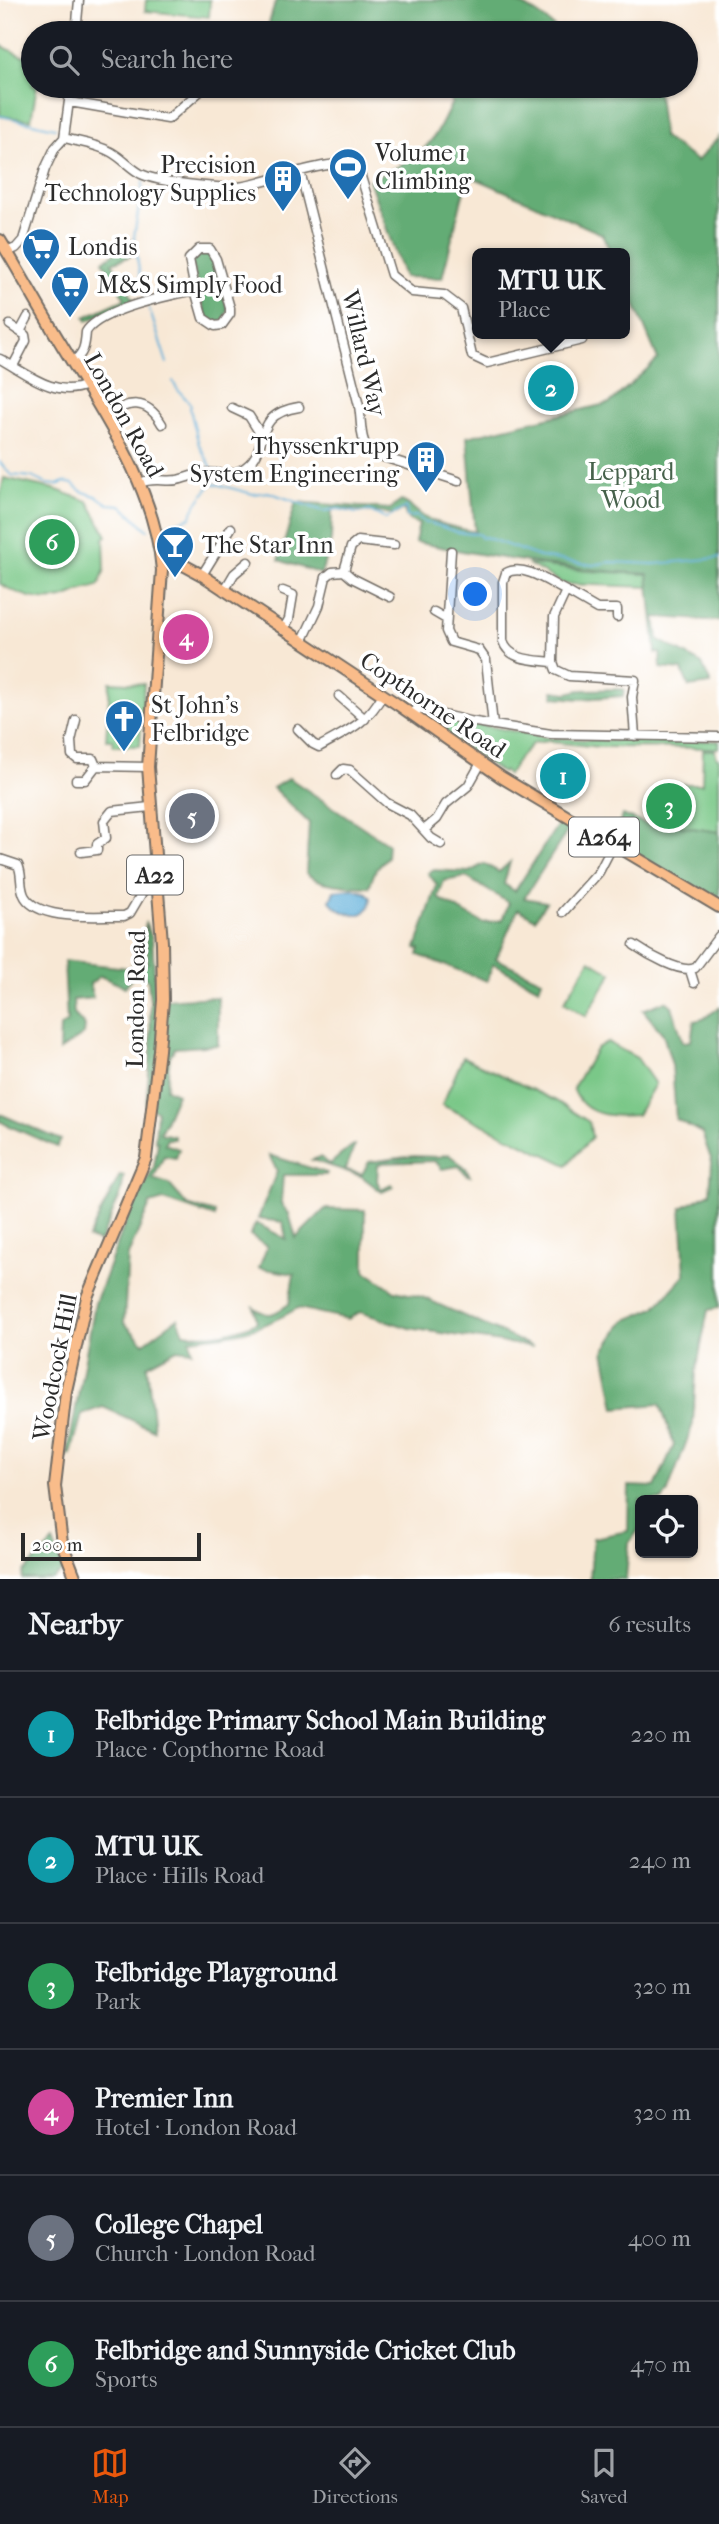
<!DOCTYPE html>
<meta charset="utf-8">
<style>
:root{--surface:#171b24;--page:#20242c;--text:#f1f3f6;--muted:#9ea1a6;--line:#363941;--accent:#ea580c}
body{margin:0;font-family:"IM FELL French Canon",serif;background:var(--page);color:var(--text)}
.controls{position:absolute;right:21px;bottom:21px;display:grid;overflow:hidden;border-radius:10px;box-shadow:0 2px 5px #0004}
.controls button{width:63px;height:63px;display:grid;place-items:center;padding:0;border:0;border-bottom:2px solid var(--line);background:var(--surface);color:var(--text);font:35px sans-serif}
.scale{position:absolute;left:21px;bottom:18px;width:180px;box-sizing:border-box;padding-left:7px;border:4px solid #2b2b2b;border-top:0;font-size:19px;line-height:24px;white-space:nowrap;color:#2b2b2b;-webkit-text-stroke:5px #fff;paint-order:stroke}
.you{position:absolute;left:476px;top:595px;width:24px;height:24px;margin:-18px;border:5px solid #fff;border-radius:50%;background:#1a73e8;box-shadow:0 0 0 10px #1a73e833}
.badge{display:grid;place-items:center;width:46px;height:46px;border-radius:50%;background:var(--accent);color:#fff;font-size:23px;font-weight:700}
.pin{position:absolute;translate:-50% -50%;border:4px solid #fff;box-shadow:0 2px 7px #0006}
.popup{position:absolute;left:472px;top:248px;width:158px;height:91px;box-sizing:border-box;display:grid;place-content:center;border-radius:10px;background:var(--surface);filter:drop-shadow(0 2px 5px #0005);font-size:23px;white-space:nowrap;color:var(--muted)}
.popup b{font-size:26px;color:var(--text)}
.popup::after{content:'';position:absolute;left:50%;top:100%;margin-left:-14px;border:14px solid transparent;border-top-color:var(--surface)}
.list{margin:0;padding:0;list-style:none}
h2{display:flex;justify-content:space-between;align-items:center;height:91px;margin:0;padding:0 28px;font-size:30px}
h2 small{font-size:23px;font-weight:400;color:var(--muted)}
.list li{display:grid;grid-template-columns:46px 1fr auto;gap:21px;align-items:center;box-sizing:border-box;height:126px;padding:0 28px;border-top:2px solid var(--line)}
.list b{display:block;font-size:26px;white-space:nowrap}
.list p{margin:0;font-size:23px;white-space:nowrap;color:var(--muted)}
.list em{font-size:23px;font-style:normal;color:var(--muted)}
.icon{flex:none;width:38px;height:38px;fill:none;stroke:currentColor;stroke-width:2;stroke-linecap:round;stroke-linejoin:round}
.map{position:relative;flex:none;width:719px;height:1579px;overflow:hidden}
.search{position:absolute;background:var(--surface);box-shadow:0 2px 5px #0004;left:21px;right:21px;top:21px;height:77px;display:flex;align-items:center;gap:18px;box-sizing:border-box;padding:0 24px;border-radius:38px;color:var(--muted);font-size:26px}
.sheet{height:847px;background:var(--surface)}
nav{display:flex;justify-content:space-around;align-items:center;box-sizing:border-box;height:98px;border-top:2px solid var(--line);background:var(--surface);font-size:19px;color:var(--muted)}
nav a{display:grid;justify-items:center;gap:4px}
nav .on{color:var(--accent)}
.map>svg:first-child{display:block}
.green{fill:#7ac888;stroke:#527a5a;stroke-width:2}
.forest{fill:#63ac74;stroke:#476c50;stroke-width:2;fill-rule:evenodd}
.water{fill:#5fafd9;stroke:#456d82;stroke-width:2}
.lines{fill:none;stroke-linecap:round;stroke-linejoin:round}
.stream{stroke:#5fafd9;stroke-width:2}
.minor-casing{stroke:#736d66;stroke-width:11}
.highway-casing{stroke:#736d66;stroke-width:14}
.minor{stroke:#fff;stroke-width:8}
.highway{stroke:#f9bc8a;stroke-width:10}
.labels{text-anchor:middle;stroke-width:7;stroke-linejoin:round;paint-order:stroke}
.shield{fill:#fff;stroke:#6b6b6b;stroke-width:2}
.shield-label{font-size:23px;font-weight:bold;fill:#2b2b2b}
.poi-label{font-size:24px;fill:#2b2b2b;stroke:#fff;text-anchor:start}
.street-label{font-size:24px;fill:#2b2b2b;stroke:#fff}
.park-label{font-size:24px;fill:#47624c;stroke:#fff}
</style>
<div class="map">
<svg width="719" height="1579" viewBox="0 0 719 1579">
<rect width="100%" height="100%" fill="#fff"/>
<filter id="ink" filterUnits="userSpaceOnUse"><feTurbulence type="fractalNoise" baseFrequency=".0143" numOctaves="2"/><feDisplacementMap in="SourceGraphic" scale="14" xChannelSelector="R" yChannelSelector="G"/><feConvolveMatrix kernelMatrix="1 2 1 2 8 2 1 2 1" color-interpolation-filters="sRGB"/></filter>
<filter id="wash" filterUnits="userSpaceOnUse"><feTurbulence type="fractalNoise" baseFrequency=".00686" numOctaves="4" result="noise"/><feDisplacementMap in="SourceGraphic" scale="28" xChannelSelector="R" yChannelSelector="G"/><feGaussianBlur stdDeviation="1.57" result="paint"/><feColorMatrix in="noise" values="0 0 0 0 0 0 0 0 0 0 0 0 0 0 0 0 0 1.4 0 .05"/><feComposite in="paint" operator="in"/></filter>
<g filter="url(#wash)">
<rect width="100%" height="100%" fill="#f8e8d5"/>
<!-- green -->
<path class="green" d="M146 0H210L209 17 145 11Z
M0 45 18 54 33 58V86H37L31 120 0 116Z
M4 478 54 489 88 501 107 536 104 538 105 569 99 585C93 589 85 588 78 592 51 606 26 599 0 584V495Z
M528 564 587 571 648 574 649 587 564 584Z
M110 682 144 684 140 746H113V740H106Z
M423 714 550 738 549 741 533 743 519 758 508 775 504 771 502 773 422 716Z
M551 738 615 741 617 739 719 741V748L600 747 551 742Z
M703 750H715L716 756 719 759V832L658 823 660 787 679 786V784H702Z
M590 960 612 973 586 1016 564 1002Z
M607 1042 637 1058 655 1084 637 1115C612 1117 583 1117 573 1088L597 1048Z
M463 1057 556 1101 589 1122 592 1137 567 1165 442 1105Z"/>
<!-- forest -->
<path class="forest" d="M276 0H509C530 7 545 18 561 33H266Z
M439 86H653L658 93 663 137 697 161 719 137V621L655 617 658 639 702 664 711 684 689 687 682 670 661 668 660 653H656L648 574C569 570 493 558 415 542L419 524C408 521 406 519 404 509L395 514 332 508 331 540 321 574 279 560 296 502 390 509 401 501C411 504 416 512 424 517 439 525 458 528 475 532L467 437 610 403 658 359 625 281 624 253H611L602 234 468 175 442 278 404 277 369 180C418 158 430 153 452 102Z
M132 240 133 255 112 263 134 300 87 321 85 317 125 299 103 261 119 250 123 251 124 247Z
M200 252 210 253 228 309 224 321 215 323 206 318 191 261Z
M624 689 623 696 581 699 554 697 553 691 567 693 580 690Z
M289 778 388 844 387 857 376 869 369 887C352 887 318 885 306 873L309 823 273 788Z
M622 815 657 828 658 823 719 832V907L614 843Z
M560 821 570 827 524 898 546 902 535 919 518 909 496 959 542 980 539 988 493 964 487 981 418 955 420 949 416 948 437 885 428 873 432 870 469 872 484 864 499 872 510 862 504 884 515 891ZM466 877 509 903 502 920 483 923 438 898 444 881Z
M145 922 152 938 156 1000 218 997V1045L175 1048 170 1056 166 1089 177 1094 160 1133 174 1136V1139H167L165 1144 179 1149 176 1158 164 1156 153 1179 169 1184 187 1205 215 1213V1217L164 1200 150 1204 128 1255 124 1323 144 1343 178 1318 184 1333C207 1338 236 1332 257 1322L254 1307C270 1319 274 1314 289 1304L294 1274 259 1268 267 1247 250 1235 256 1223 286 1239 283 1222 258 1219 277 1171 269 1155 327 1173 326 1175H283L281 1204 289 1214 296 1238 325 1209 365 1210V1271L395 1291 422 1297 533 1347 409 1328 360 1312 348 1319 298 1308C259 1331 234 1335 190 1339L192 1351 177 1349 147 1365 154 1430 103 1407 82 1414 71 1454 67 1457 95 1303 129 1213 154 1167 158 1142 155 1141 157 1111 146 1106 151 1050 150 1001 148 980 138 970 125 987 100 976 90 984 93 998 73 1000 74 1014 85 1026 84 1034 59 1051 60 1027 67 1022 64 961 137 969 132 964 148 963Z
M666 1001 672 1006 683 1042 691 1041 694 1021 703 1019 719 1008V1308L708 1310 696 1372 693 1424 667 1494 662 1500H640V1528L629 1543 626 1579H590L593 1538 628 1531 629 1486 655 1487 674 1445 660 1404 615 1408 604 1351 624 1321 655 1308 685 1275 681 1208 710 1193 712 1162 702 1133 676 1119 672 1065 663 1034 643 1010Z
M0 1114 61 1140 57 1147 7 1125 0 1121Z
M353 1145H355L345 1170 362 1174 369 1162 414 1156 438 1157 448 1154 466 1168 470 1176 467 1175 459 1166 442 1169 435 1161 382 1163 378 1165 377 1181 381 1189 391 1184 393 1187 382 1192 361 1176 312 1160 320 1157 330 1164Z
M120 1175 124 1176 121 1193 100 1242 88 1238Z
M53 1542 64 1570 52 1579H22L23 1573Z"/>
<!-- water -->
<path class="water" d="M352 889 367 893 371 898C369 923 341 916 330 901L334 891Z"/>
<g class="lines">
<!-- stream -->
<path class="stream" d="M0 116 55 128
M143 182 134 237 140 277 146 298
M149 308 167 363
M173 381C176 391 185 396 191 405L190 409 199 445 212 468
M0 462 11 475 32 477 47 484 57 485 64 482 73 484 81 491 98 497 108 504 121 505 148 530
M213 478 212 483 253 494 268 492 323 511 339 509 356 513 370 511 386 519 406 507 407 517 417 516 425 523C438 523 450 532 463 533 470 534 473 532 480 535L481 538 485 537 540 557 593 565 610 562 654 564 719 558
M163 527 191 517 193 509 211 484"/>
</g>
</g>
<g filter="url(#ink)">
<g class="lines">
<defs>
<path id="minor" d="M76 33 79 0
M70 102 168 119 206 86
M64 138C79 142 97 144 111 152 122 158 130 168 141 174 158 182 218 189 237 187 266 185 334 154 358 167L391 275 412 292 444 295 461 308 472 356 487 363 582 340
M300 171 359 406C362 422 359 441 371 453L458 481
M7 252 16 248 23 240 45 169 55 148 64 138 71 86
M10 325 25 335 26 341 13 366
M21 330 28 317
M0 359C26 373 56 399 86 385
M72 362C84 354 85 346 86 332 99 310 170 295 195 290L189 259 199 249H210L216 259 230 308V314L222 325 215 326 203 318 195 290
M232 408 249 416 261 435
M105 417C128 400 147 398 162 424
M140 483C153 477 164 482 177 480 186 478 195 474 204 473 217 471 228 478 241 470 274 452 247 415 299 407
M451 551 446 631 451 642 479 650 486 660 493 725
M344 571 351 547 358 541 394 545
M202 575 231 528
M224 591 234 574 248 562
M434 612 446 619
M617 617V609H597L566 591 554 617 553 662 556 670 569 676 635 680 632 697 635 736
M283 630 289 619 293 595 283 591
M302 642 319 606 326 577 332 572 344 571 352 578 390 597
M553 662C535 660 509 661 503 641V582L506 573C524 563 550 583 566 591
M339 696 365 719
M411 713 418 709 469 721 551 734 719 737
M76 720 71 741 72 755 77 759H93L96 766
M298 729 313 744 319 747C347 731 367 724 383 694
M337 775 343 769 350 770 387 803 410 815 431 838 441 844
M76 780H85L96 766 148 767
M424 830 437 819 446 804 468 786 481 763
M81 852 97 850V844L106 838 104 821 112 811 150 807
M0 859 18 865C23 875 19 887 25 897 41 922 97 915 124 916L130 913 146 886 156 885
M563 912 599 872 614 843
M634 945C647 954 681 974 695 968L719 936
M690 970 694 983"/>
<path id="highway" d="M0 240C21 274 39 308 60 342 102 412 155 486 162 570L148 767 162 942 163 1000 159 1050 146 1158 87 1297 66 1391 55 1486 62 1543 76 1579
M161 557 178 562 202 575 397 704 501 777 719 907"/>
</defs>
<!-- minor casing -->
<use href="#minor" class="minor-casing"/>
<!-- highway casing -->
<use href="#highway" class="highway-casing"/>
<!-- minor -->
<use href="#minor" class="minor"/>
<!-- highway -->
<use href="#highway" class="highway"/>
</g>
</g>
<!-- icons -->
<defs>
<symbol id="stadium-pin" viewBox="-11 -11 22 30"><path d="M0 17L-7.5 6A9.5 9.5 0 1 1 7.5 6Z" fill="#1f6fb2" stroke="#fff"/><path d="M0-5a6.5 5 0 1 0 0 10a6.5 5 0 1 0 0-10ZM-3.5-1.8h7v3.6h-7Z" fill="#fff"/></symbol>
<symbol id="building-pin" viewBox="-11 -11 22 30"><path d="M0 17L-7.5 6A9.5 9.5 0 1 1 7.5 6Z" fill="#1f6fb2" stroke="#fff"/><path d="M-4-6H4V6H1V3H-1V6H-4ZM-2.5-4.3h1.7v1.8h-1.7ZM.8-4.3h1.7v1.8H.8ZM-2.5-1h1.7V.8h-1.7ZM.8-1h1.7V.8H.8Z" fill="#fff"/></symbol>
<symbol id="supermarket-pin" viewBox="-11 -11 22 30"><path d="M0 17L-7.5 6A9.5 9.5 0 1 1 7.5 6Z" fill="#1f6fb2" stroke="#fff"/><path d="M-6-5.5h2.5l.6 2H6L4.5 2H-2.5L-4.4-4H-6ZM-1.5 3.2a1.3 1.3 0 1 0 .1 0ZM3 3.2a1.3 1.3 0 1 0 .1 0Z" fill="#fff"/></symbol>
<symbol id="bar-pin" viewBox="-11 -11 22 30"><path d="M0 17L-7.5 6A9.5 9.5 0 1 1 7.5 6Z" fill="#1f6fb2" stroke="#fff"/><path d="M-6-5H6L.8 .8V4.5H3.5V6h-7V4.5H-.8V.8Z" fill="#fff"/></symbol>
<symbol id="church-pin" viewBox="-11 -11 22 30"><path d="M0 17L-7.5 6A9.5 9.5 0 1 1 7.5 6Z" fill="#1f6fb2" stroke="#fff"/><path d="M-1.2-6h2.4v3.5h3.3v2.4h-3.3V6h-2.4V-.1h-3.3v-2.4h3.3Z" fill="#fff"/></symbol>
</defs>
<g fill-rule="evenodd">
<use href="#stadium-pin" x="326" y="145" width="44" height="60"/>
<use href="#building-pin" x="261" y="157" width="44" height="60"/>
<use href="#supermarket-pin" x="19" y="225" width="44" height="60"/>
<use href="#supermarket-pin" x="48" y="263" width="44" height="60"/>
<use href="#building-pin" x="404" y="438" width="44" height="60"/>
<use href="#bar-pin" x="153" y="523" width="44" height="60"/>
<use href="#church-pin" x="102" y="697" width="44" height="60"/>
</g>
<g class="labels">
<!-- shield labels -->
<g class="shield">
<rect x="569" y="817.5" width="70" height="39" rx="5"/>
<rect x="127" y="855.5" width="56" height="39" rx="5"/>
</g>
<g class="shield-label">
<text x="604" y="845">A264</text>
<text x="155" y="883">A22</text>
</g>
<!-- poi labels -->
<g class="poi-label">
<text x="375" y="161">Volume 1<tspan x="375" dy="28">Climbing</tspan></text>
<text x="256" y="173" text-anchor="end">Precision<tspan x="256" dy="28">Technology Supplies</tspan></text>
<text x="68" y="255">Londis</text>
<text x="97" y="293">M&amp;S Simply Food</text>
<text x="399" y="454" text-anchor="end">Thyssenkrupp<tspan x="399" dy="28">System Engineering</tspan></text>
<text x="202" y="553">The Star Inn</text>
<text x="151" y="713">St John's<tspan x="151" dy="28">Felbridge</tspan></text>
</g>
<!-- street labels -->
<g class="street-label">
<text transform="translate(364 353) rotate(77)" y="8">Willard Way</text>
<text transform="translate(124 415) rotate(61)" y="8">London Road</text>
<text transform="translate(433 705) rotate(34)" y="8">Copthorne Road</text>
<text transform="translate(136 999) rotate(-89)" y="8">London Road</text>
<text transform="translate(55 1367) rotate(-79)" y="8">Woodcock Hill</text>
</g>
<!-- park labels -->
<g class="park-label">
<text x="631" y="480">Leppard<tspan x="631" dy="28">Wood</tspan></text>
</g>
</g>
</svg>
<div class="controls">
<button><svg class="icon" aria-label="locate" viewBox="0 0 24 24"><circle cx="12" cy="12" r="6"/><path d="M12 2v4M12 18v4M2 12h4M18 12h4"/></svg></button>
</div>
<div class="scale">200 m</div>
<div class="you"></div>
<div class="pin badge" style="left:563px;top:776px;background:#0f9aa8">1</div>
<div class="pin badge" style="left:551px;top:388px;background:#0f9aa8">2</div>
<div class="popup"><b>MTU UK</b>Place</div>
<div class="pin badge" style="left:669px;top:806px;background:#2e9e5b">3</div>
<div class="pin badge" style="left:186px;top:637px;background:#d1479c">4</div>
<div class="pin badge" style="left:192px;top:816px;background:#6b7280">5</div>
<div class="pin badge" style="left:52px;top:542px;background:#2e9e5b">6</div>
<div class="search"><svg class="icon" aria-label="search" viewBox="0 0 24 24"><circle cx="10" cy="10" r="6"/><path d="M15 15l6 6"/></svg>Search here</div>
</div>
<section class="sheet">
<h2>Nearby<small>6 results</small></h2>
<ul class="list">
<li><span class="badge" style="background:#0f9aa8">1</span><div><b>Felbridge Primary School Main Building</b><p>Place · Copthorne Road</p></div><em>220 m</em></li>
<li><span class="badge" style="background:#0f9aa8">2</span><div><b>MTU UK</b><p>Place · Hills Road</p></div><em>240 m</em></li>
<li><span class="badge" style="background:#2e9e5b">3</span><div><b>Felbridge Playground</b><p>Park</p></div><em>320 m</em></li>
<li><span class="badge" style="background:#d1479c">4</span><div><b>Premier Inn</b><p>Hotel · London Road</p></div><em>320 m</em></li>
<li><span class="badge" style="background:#6b7280">5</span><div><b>College Chapel</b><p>Church · London Road</p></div><em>400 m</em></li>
<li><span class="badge" style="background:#2e9e5b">6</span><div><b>Felbridge and Sunnyside Cricket Club</b><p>Sports</p></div><em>470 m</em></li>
</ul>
</section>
<nav>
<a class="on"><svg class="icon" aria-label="map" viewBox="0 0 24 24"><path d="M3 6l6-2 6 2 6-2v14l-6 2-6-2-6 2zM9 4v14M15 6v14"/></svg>Map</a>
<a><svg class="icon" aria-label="directions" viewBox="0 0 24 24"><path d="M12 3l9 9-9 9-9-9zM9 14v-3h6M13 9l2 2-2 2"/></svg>Directions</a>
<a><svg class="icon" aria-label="saved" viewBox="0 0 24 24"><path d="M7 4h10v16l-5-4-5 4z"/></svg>Saved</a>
</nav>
